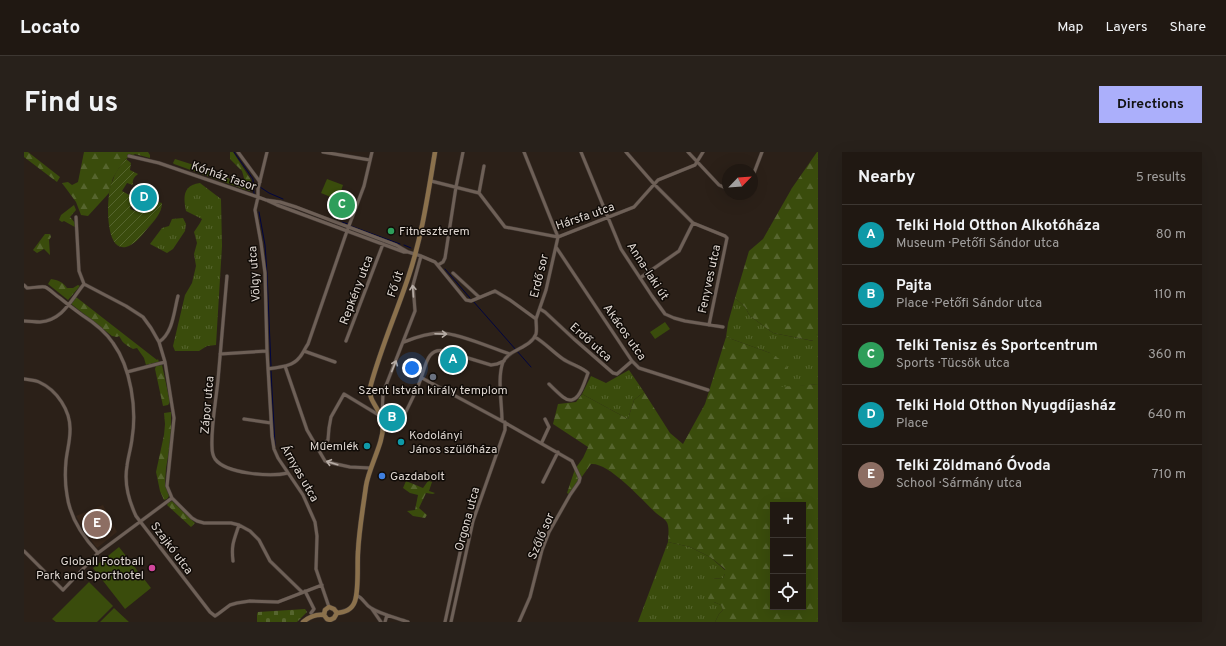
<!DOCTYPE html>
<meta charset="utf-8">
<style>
:root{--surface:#201812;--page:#28211b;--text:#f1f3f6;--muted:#a2a09f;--line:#3d3732;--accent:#abaffb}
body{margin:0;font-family:Overpass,sans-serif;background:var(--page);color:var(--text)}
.controls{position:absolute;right:12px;bottom:12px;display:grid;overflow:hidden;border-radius:0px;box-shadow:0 4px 16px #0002}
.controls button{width:36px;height:36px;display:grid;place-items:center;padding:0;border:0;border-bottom:1px solid var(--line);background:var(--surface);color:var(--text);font:20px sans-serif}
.compass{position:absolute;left:698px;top:12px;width:36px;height:36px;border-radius:50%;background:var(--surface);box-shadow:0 4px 16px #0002;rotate:65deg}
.you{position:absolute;left:388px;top:216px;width:14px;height:14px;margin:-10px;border:3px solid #fff;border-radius:50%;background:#1a73e8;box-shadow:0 0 0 6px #1a73e833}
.badge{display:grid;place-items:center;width:26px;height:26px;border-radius:50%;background:var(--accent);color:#fff;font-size:13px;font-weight:700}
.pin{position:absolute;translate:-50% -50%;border:2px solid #fff;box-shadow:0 1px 4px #0006}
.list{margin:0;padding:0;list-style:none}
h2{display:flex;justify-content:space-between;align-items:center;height:52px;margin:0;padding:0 16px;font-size:17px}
h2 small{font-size:13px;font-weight:400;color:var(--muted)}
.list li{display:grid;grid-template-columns:26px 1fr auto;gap:12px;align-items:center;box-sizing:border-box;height:60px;padding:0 16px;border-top:1px solid var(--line)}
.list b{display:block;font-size:15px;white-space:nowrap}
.list p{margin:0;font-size:13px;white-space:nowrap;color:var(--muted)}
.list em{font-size:13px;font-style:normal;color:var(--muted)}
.icon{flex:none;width:22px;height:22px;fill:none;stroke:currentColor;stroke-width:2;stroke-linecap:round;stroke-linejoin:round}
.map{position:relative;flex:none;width:794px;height:470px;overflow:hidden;border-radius:0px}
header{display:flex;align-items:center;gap:24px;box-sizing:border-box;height:56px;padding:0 20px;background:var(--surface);border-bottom:1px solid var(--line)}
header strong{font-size:19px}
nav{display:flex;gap:22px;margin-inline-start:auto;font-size:14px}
.intro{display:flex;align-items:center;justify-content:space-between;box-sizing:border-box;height:96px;padding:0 24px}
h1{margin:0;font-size:28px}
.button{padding:10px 18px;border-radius:0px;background:var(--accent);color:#111;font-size:14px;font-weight:700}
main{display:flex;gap:24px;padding:0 24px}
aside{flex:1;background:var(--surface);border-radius:0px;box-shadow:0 4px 16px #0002}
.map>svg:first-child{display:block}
.built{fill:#37261a}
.grass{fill:url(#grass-tufts)}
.forest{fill:url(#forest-firs);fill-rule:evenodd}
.cemetery{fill:url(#cemetery-stones)}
.garden{fill:url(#garden-furrows)}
.pitch{fill:#3a4c0c}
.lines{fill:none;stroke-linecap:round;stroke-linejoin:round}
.stream{stroke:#000541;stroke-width:1}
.street-casing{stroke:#443a35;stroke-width:4}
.secondary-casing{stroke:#443a35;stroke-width:5.5}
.street{stroke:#6e6057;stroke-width:3}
.secondary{stroke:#8b714c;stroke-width:4.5}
.oneway{stroke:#b7ada6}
.leisure-dot{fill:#2e9e5b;stroke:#100b07;stroke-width:1.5}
.worship-dot{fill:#6b7280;stroke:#100b07;stroke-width:1.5}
.culture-dot{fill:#0f9aa8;stroke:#100b07;stroke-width:1.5}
.shop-dot{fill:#3f7fe0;stroke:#100b07;stroke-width:1.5}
.hotel-dot{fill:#d1479c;stroke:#100b07;stroke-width:1.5}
.labels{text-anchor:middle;stroke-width:3;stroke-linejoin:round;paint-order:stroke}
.street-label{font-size:12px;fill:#ded6d0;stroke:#100b07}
.poi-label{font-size:12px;fill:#ded6d0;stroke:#100b07;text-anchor:start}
</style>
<header>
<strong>Locato</strong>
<nav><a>Map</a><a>Layers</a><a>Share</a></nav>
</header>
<div class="intro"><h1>Find us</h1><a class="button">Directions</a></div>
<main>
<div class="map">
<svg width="794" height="470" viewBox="0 0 794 470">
<defs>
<pattern id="grass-tufts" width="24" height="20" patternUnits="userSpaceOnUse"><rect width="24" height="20" fill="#3a4c0c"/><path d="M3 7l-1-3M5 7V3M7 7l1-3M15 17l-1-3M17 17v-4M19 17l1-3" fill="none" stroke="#56652e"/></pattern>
<pattern id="forest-firs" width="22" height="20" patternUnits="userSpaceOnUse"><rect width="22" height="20" fill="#3a4c0c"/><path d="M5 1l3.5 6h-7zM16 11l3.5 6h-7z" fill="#56652e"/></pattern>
<pattern id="cemetery-stones" width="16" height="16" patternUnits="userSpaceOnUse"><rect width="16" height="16" fill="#3a4c0c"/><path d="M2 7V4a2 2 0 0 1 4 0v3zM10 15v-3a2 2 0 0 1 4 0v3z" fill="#56652e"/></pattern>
<pattern id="garden-furrows" width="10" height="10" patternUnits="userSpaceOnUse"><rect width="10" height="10" fill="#3a4c0c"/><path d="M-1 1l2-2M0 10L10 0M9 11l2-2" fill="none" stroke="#56652e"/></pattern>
</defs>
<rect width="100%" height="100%" fill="#2b2018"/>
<!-- built -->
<path class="built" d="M79 353 93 380 73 396 61 380 52 364Z"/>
<!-- grass -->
<path class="grass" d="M176 31 197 47 198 94 192 193 183 194 175 199H151L149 194 161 143 168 131 172 114 170 102 173 91 170 80 176 71 178 67 162 59C159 45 159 33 176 31Z
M159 66 162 72 161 79 149 97 143 101 126 92 138 76 145 74 148 67Z
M711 146 721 155 726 164 749 181 789 189 790 181 794 183V232L757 236 746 201 702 185 704 171Z
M605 218 620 240 610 248 604 267 558 242 567 224 582 231Z
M644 390 666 395 686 405 701 418V422L699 426 688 427 690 450 697 453 699 458 695 462 691 470H614Z"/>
<!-- forest -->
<path class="forest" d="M0 0H4L36 25 33 30 0 5Z
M60 0H124L126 3V6L111 2 102 7 95 16 89 26 85 41 64 64 57 63 52 50 38 31 44 30 48 33 54 30Z
M206 0H209L227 28 228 37 225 39 150 12 149 11 151 7 198 22 211 31 217 32 220 26 218 19 206 7Z
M793 0H794V183L790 182V189L749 181 726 164 721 155 711 146 725 99 739 87 768 36Z
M50 53 52 58 46 65 51 71V75L49 74 40 69 38 70 35 68 37 63Z
M21 82H26L27 85 25 88 26 103 20 97 13 101 9 98Z
M27 127C34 128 39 130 43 136H49L54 133 56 134 44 148 24 132Z
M52 145 133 208 134 207 135 210 122 213 120 206 113 196 109 197C106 195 100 192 98 189 97 187 96 185 95 184L93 185 88 184 46 151Z
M702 185 746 201 762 211 763 218 757 235 794 232V470H691L695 462 699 458 697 453C685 448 677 445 681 431L688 427 699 426 701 422V417L686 405 666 395 644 390C644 384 646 374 642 369 640 366 635 364 632 361 619 349 585 310 567 312L557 326H556L546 343 543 341 551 317 559 306 564 295 529 272 534 252 552 250 558 242 604 267 610 248 620 240 646 281 659 292 681 252ZM749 353H779V455H749Z
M138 213 146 250 144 253 139 254 131 217 132 214Z
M147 260V288L142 316 141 331 145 344 143 347 140 348 136 339 132 320 140 283 141 272 140 261Z
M382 329 399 336 404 329 408 330 405 339 411 341 409 342 402 341 395 356 403 363 401 366 389 364 383 359 391 358 394 343 386 341 379 336Z
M148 349 171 371 167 375 143 353 144 351Z"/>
<!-- cemetery -->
<path class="cemetery" d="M281 457 283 460 273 470H233V462L234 460Z"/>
<!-- garden -->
<path class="garden" d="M102 7 107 11 106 18 114 22C110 25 108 28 109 33L103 31 98 39 109 45 106 57 115 60 118 47H131L134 50 138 51C138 61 130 69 123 77 118 83 113 90 105 94 82 104 83 55 85 43 85 38 87 32 89 28 91 20 97 13 102 7Z"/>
<!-- pitch -->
<path class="pitch" d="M303 27 319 33 314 48 297 41Z
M641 170 646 177 631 187 626 180Z
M95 395 127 436 101 457 69 416Z
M65 430 89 454 73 470H32L28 467Z
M90 456 105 470H76Z"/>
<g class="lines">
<!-- stream -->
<path class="stream" d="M210 0 229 27 230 42
M236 35 245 41 259 47
M235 60 241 93 243 121 247 214
M318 70 324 72
M327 74 376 92
M380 93 387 96
M421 117 446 146
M449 149 507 215
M247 219 251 293"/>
<defs>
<path id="street" d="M214 0 236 30
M243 0 234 37V45L231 58 237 91 241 121 243 199 248 284 250 297 254 306 279 343 291 370 293 384 292 417 305 455
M299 0 346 8
M500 0 534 85
M557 0 597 97 628 144 641 162 650 166 661 169 699 175
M602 0 630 32 669 71 701 84 703 86 685 173
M664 0 695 33 704 37
M105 4 135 11 234 45 242 48 256 50 272 55 372 93 384 100
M728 26 738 0
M407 29 455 41 481 75 534 85 610 55 634 28 671 13 679 0
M455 41 460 14
M242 48 253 53 380 100H384L397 104 411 110 442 148 447 149 471 139 486 148 512 167C512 172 513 178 512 182 507 196 485 197 479 210 473 226 478 251 478 269
M52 65 55 119 60 132 102 154 119 165 127 176 135 190 141 210 150 266 143 334 148 346 168 366 173 369 180 371H207L215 373 226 379 235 388 246 409 278 440
M532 95 608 209 615 216 684 238
M414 113 419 110 421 106 432 35 439 0
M429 121 455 145
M203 124C200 159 197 194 194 228 192 249 187 274 188 295 188 299 189 304 191 307 202 322 247 325 264 321
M616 126 655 99 669 71
M0 133 3 136C8 136 18 134 21 135 26 137 31 143 36 146 43 152 50 157 58 163 69 170 81 179 89 191 107 216 113 257 108 287 107 296 104 305 103 314 100 331 105 349 112 364L186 460 191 464 194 462 206 453 213 451 226 449 254 450 298 433
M516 157 521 160 550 187 589 221 593 222 608 209
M512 167 522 138 534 85
M0 169C5 169 11 170 16 170 39 168 47 148 60 132
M511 185C521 191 529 200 539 207 546 212 558 215 564 221 560 231 554 257 539 245 534 241 529 236 525 232
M322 189 359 92
M135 190C149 181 150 159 154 144
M380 190C392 185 405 181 418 181 437 182 467 196 486 202
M280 199 311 210
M196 202 243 199
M261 214 283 278 301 309 303 310 326 315 346 316
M244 217C254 215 268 215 275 206 279 202 281 196 284 192L323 79 340 34 348 0
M103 220 141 210
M398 226 478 269 548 309 556 326 555 330 546 343 525 380 518 398 506 445 495 470
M0 227C5 228 11 228 15 230 33 238 47 259 46 279 46 289 43 299 42 309 41 320 41 332 43 343 46 366 58 384 74 401
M220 267 247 271
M358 277C363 277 370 277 373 274 378 270 395 233 397 226 402 214 403 195 421 199L467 213 473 212 480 209
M518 290 525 275 521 267
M294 297 304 288 305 276 307 265 320 242 358 265 359 241 391 159 389 133 397 104
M519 330 534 300
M0 399 39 438 74 401 148 346
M209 409C207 393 210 388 215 373
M281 439 290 457 287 461
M332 443C340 446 340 452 347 456 356 462 373 466 384 470
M348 457 357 470
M361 470 363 463
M421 470 439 387 445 375 449 369
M427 470 449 369 481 278V270"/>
<path id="secondary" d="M313 461C321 460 328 458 331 449 335 437 333 413 334 400 335 378 339 356 342 334 345 314 360 291 359 272 358 258 344 250 346 236 356 198 372 162 384 126 398 85 404 42 411 0
M300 463 301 458 305 455 310 457 313 461
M300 463 303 467 306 468 310 466 313 461
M279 470C285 465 292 462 300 463"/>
</defs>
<!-- street casing -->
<use href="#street" class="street-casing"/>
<!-- secondary casing -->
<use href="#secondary" class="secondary-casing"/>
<!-- street -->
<use href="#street" class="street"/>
<!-- secondary -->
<use href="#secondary" class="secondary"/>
</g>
<!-- one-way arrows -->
<defs><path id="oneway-shaft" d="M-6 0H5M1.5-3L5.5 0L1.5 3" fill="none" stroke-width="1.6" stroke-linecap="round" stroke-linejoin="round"/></defs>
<g class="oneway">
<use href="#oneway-shaft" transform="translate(389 139) rotate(-94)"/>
<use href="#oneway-shaft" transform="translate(417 182) rotate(2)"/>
<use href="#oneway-shaft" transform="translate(370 214) rotate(-68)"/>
<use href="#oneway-shaft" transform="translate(308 311) rotate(-163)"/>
</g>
<!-- markers -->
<circle class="leisure-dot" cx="367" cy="79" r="4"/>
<circle class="worship-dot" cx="409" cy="225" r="4"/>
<g class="culture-dot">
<circle cx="377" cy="290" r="4"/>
<circle cx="343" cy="294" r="4"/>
</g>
<circle class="shop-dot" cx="358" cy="324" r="4"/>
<circle class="hotel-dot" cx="128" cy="416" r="4"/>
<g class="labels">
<!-- street labels -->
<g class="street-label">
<text transform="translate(200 24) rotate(19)" y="4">Kórház fasor</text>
<text transform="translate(561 64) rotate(-19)" y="4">Hársfa utca</text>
<text transform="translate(624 119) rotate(57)" y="4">Anna-laki út</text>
<text transform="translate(230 122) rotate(-94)" y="4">Völgy utca</text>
<text transform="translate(515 124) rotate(-76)" y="4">Erdő sor</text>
<text transform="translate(685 127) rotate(-78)" y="4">Fenyves utca</text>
<text transform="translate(371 132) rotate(-71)" y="4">Fő út</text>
<text transform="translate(332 138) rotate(-69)" y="4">Repkény utca</text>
<text transform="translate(601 180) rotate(55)" y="4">Akácos utca</text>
<text transform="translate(567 190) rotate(42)" y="4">Erdő utca</text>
<text transform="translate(183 253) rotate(-85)" y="4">Zápor utca</text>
<text transform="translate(276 321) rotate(60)" y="4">Árnyas utca</text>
<text transform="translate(443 367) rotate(-75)" y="4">Orgona utca</text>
<text transform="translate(517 384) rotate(-67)" y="4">Szőlő sor</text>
<text transform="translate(148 396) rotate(53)" y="4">Szajkó utca</text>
</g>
<!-- poi labels -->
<g class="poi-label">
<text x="375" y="83">Fitneszterem</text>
<text x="409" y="242" text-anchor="middle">Szent István király templom</text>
<text x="385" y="287">Kodolányi<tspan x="385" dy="14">János szülőháza</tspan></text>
<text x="335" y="298" text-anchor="end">Műemlék</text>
<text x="366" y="328">Gazdabolt</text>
<text x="120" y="413" text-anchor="end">Globall Football<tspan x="120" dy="14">Park and Sporthotel</tspan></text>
</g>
</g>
</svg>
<div class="controls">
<button>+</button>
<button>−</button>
<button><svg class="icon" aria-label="locate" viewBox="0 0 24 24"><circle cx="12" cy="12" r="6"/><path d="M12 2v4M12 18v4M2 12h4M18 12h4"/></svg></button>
</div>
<svg class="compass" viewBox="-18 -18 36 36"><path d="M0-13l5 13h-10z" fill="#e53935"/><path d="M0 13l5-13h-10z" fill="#a2a09f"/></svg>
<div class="you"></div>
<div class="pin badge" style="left:429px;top:208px;background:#0f9aa8">A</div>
<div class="pin badge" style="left:368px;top:266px;background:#0f9aa8">B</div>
<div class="pin badge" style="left:318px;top:53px;background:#2e9e5b">C</div>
<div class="pin badge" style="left:120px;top:46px;background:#0f9aa8">D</div>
<div class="pin badge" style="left:73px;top:372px;background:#8d6e63">E</div>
</div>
<aside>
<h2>Nearby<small>5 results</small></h2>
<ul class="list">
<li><span class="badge" style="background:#0f9aa8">A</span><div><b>Telki Hold Otthon Alkotóháza</b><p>Museum · Petőfi Sándor utca</p></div><em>80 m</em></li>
<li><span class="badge" style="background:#0f9aa8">B</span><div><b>Pajta</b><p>Place · Petőfi Sándor utca</p></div><em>110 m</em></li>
<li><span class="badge" style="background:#2e9e5b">C</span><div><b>Telki Tenisz és Sportcentrum</b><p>Sports · Tücsök utca</p></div><em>360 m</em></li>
<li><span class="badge" style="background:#0f9aa8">D</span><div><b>Telki Hold Otthon Nyugdíjasház</b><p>Place</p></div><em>640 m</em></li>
<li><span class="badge" style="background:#8d6e63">E</span><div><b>Telki Zöldmanó Óvoda</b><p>School · Sármány utca</p></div><em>710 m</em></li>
</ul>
</aside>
</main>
